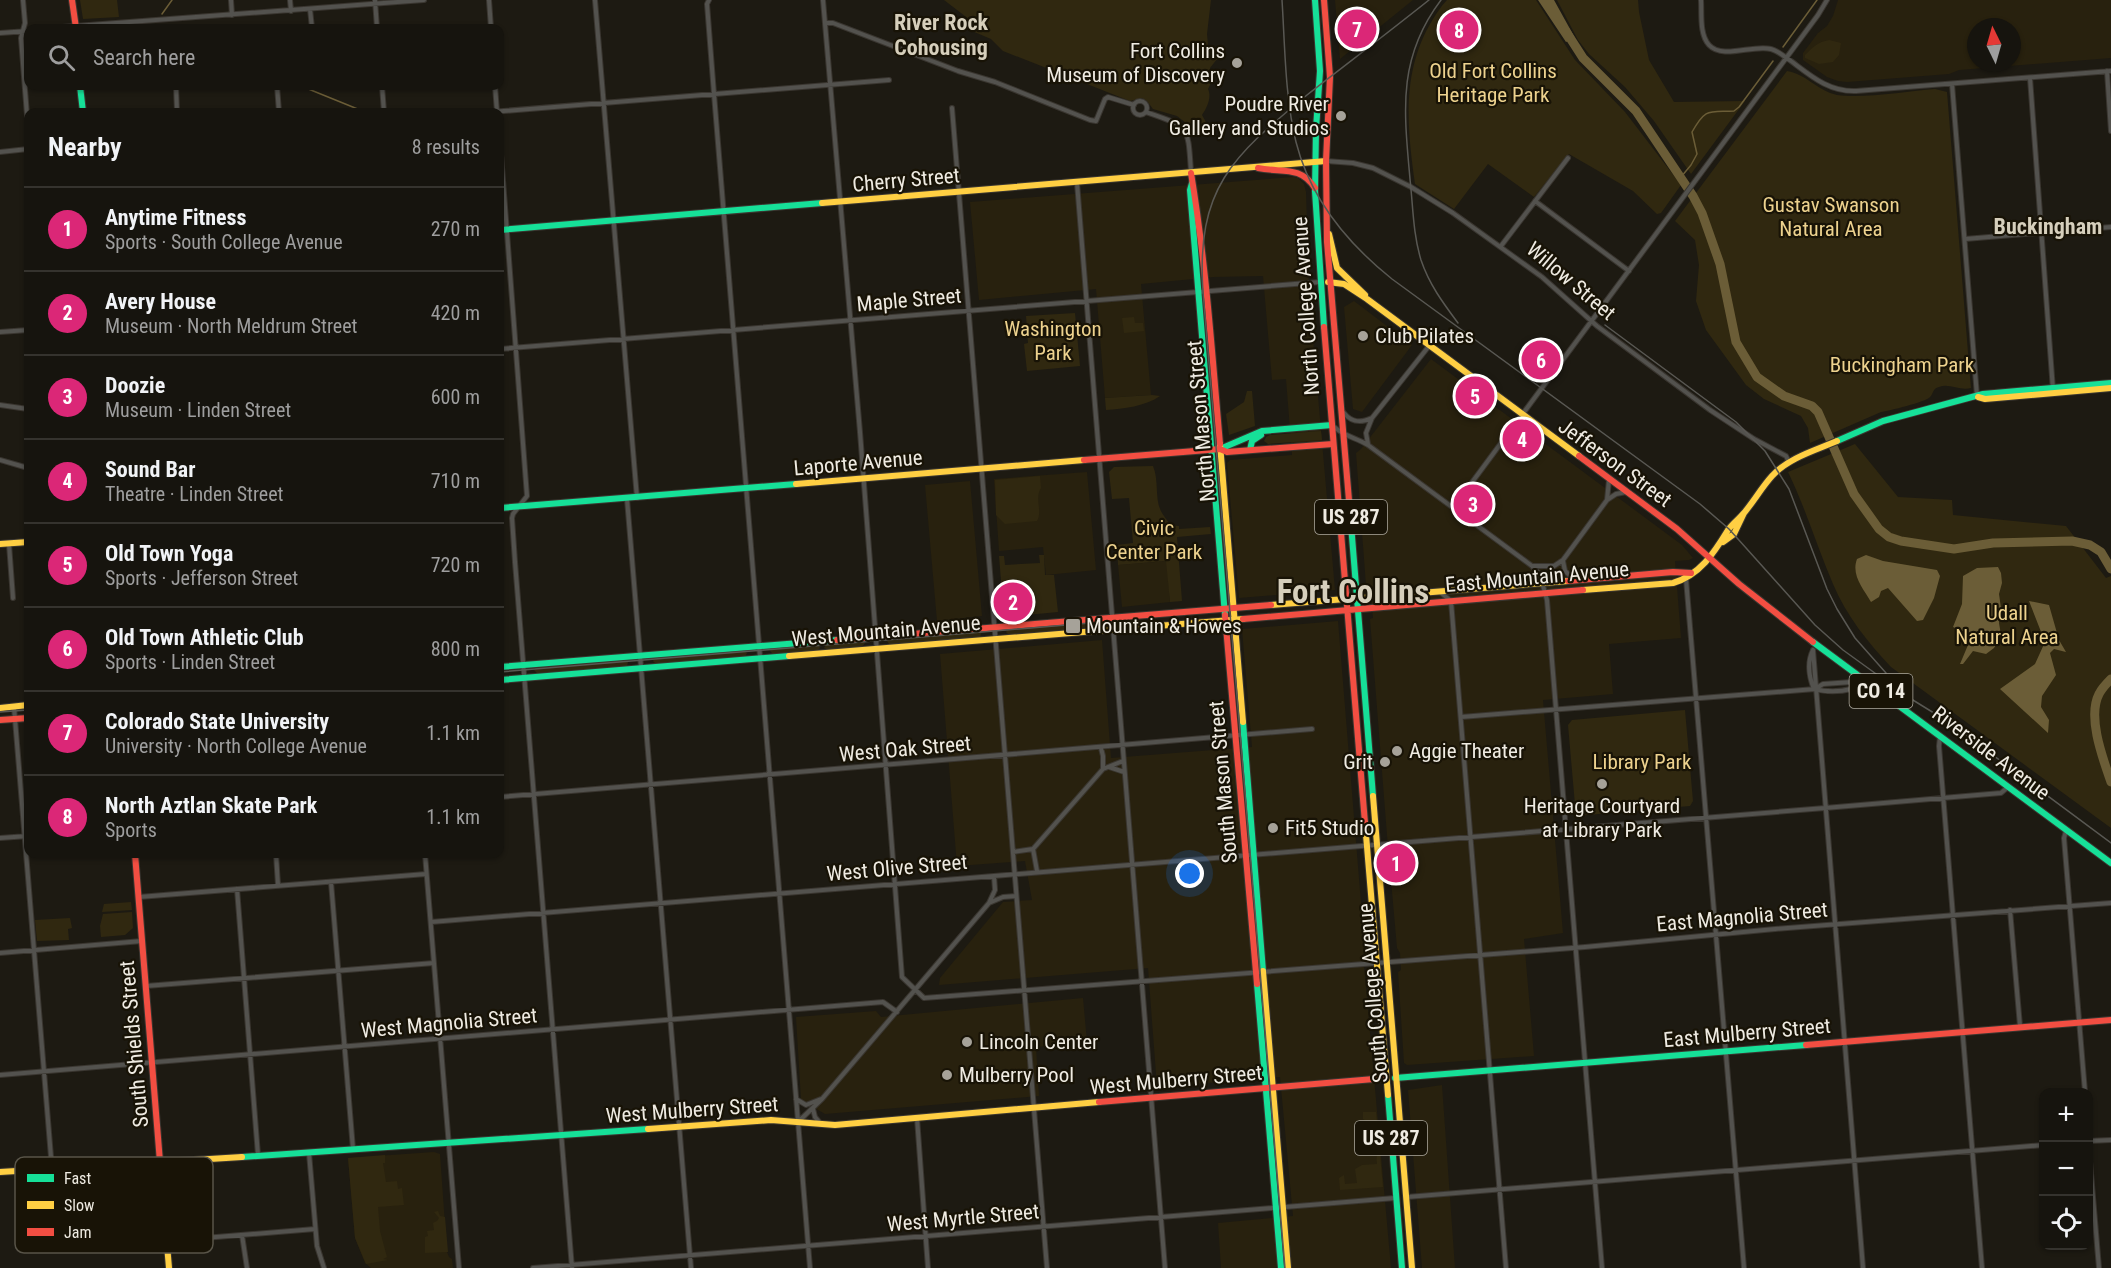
<!DOCTYPE html>
<meta charset="utf-8">
<style>
:root{--surface:#16140e;--page:#1f1d17;--text:#f1f3f6;--muted:#9e9e9e;--line:#35332e;--accent:#db2777}
body{margin:0;font-family:"Roboto Condensed",sans-serif;background:var(--page);color:var(--text)}
.controls{position:absolute;right:18px;bottom:18px;display:grid;overflow:hidden;border-radius:12px;box-shadow:0 2px 4px #0004}
.controls button{width:54px;height:54px;display:grid;place-items:center;padding:0;border:0;border-bottom:2px solid var(--line);background:var(--surface);color:var(--text);font:30px sans-serif}
.compass{position:absolute;left:1967px;top:18px;width:54px;height:54px;border-radius:50%;background:var(--surface);box-shadow:0 2px 4px #0004;rotate:355deg}
.you{position:absolute;left:1190px;top:874px;width:21px;height:21px;margin:-15px;border:4px solid #fff;border-radius:50%;background:#1a73e8;box-shadow:0 0 0 9px #1a73e833}
.badge{display:grid;place-items:center;width:39px;height:39px;border-radius:50%;background:var(--accent);color:#fff;font-size:20px;font-weight:700}
.pin{position:absolute;translate:-50% -50%;border:3px solid #fff;box-shadow:0 2px 6px #0006}
.list{margin:0;padding:0;list-style:none}
h2{display:flex;justify-content:space-between;align-items:center;height:78px;margin:0;padding:0 24px;font-size:26px}
h2 small{font-size:20px;font-weight:400;color:var(--muted)}
.list li{display:grid;grid-template-columns:39px 1fr auto;gap:18px;align-items:center;box-sizing:border-box;height:84px;padding:0 24px;border-top:2px solid var(--line)}
.list b{display:block;font-size:22px;white-space:nowrap}
.list p{margin:0;font-size:20px;white-space:nowrap;color:var(--muted)}
.list em{font-size:20px;font-style:normal;color:var(--muted)}
.icon{flex:none;width:33px;height:33px;fill:none;stroke:currentColor;stroke-width:2;stroke-linecap:round;stroke-linejoin:round}
.map{position:relative;flex:none;width:2111px;height:1268px;overflow:hidden}
.search{position:absolute;background:var(--surface);box-shadow:0 2px 4px #0004;left:24px;top:24px;width:480px;height:66px;display:flex;align-items:center;gap:15px;box-sizing:border-box;padding:0 21px;border-radius:12px;color:var(--muted);font-size:22px}
.panel{position:absolute;background:var(--surface);box-shadow:0 2px 4px #0004;left:24px;top:108px;width:480px;height:750px;border-radius:12px}
.map>svg:first-child{display:block}
.built{fill:#28210e;fill-rule:evenodd}
.green{fill:#302810}
.water{fill:#6b5d37}
.lines{fill:none;stroke-linecap:round;stroke-linejoin:round}
.stream{stroke:#6b5d37;stroke-width:1.5}
.river{stroke:#6b5d37;stroke-width:9}
.street-casing{stroke:#3a3630;stroke-width:6}
.fast-casing{stroke:#3a3630;stroke-width:8}
.slow-casing{stroke:#3a3630;stroke-width:8}
.jam-casing{stroke:#3a3630;stroke-width:8}
.street{stroke:#53524e;stroke-width:4}
.fast{stroke:#16e098;stroke-width:6}
.slow{stroke:#ffcf43;stroke-width:6}
.jam{stroke:#f24e42;stroke-width:6}
.tram{stroke:#595853;stroke-width:1.5}
.rail{stroke:#595853;stroke-width:1.5}
.poi-dot{fill:#a6a299;stroke:#181306;stroke-width:2}
.labels{text-anchor:middle;stroke-width:4.5;stroke-linejoin:round;paint-order:stroke}
.shield{fill:#181306;stroke:#aeaaa0;stroke-width:1.5}
.shield-label{font-size:20px;font-weight:bold;fill:#efebe2}
.poi-label{font-size:21px;fill:#efebe2;stroke:#181306;text-anchor:start}
.park-label{font-size:21px;fill:#edd28e;stroke:#181306}
.street-label{font-size:21px;fill:#efebe2;stroke:#181306}
.neighbourhood-label{font-size:22px;font-weight:bold;fill:#d6cfbc;stroke:#181306}
.town-label{font-size:33px;font-weight:bold;fill:#d6cfbc;stroke:#181306}
.key{fill:#181306;stroke:#585448;stroke-width:1.5}
.key-label{font-size:16px;fill:#efebe2}
</style>
<div class="map">
<svg width="2111" height="1268" viewBox="0 0 2111 1268">
<rect width="100%" height="100%" fill="#1d1a12"/>
<!-- built -->
<path class="built" d="M1335 0H1413L1340 59Z
M1838 0H2111V58L1959 70 1949 74 1847 82 1838 81 1827 77 1803 60V53L1818 33 1827 26 1833 16ZM1976 27H2012V63H1976Z
M1294 177 1298 178 1304 184 1306 192 1309 293 1335 590 1239 598 1227 463 1230 460 1292 455 1286 379 1272 380 1263 276 1214 277 1141 284 1151 395 1105 398 1096 289 979 300 970 202Z
M1354 301 1412 345 1362 412 1353 409 1344 307Z
M1431 359 1682 545 1693 558 1689 560 1675 561 1681 638 1609 644 1613 694 1543 700 1563 933 1524 939 1534 1056 1407 1065 1404 1063 1398 972 1401 970 1400 953 1397 948 1387 835 1370 619 1373 618 1370 587 1366 585 1356 453 1361 449Z
M1087 472 1096 570 1046 575 1043 547 999 551 994 479Z
M970 481 982 616 937 621 925 485Z
M1167 561 1170 602 1122 607 1118 565Z
M1338 621 1365 952 1363 954 1391 1268H1221L1218 1223 1293 1216 1280 1077 1157 1087 1148 968 939 985 940 978 1003 902 1032 900 1025 861 957 866 940 654 1102 640 1111 758 1252 747 1242 629Z
M1083 998 1087 1042 1036 1047 1039 1096 825 1114 801 1100 796 1017 876 1011 881 1017Z
M1442 1085 1455 1268H1422L1408 1090Z
M434 1152 440 1154 447 1252 449 1257 452 1259 453 1268H371L365 1263 355 1238 348 1158Z"/>
<!-- green -->
<path class="green" d="M80 0H117L119 17 83 19Z
M944 0H1211L1207 34 1208 45 1215 49 1217 59 1210 68 1212 81 1208 89C1212 97 1207 108 1202 115L1207 124 1204 129 1191 131 1186 123 1177 116 1153 109 1147 101 1142 98 1130 101 1003 51 991 39 972 31 974 23Z
M1447 0H1536L1575 60 1625 112 1681 185 1661 213 1657 214 1633 191 1569 154 1534 197 1488 164 1454 209 1415 184C1407 126 1401 71 1433 19 1437 13 1441 6 1447 0Z
M1557 0H1638L1639 12 1649 60 1674 102 1745 101 1691 174 1654 121 1625 87 1589 54 1578 40Z
M1829 40 1841 43 1839 55 1833 62 1819 64 1805 58V55C1813 47 1818 42 1829 40Z
M1787 71C1806 74 1818 91 1837 95 1863 99 1908 91 1935 89L1947 92 1970 377 1971 388C1960 391 1949 383 1939 387 1932 389 1934 393 1930 397 1926 402 1888 411 1881 412L1810 443 1808 428 1801 416 1764 399 1746 385 1706 330 1696 301 1699 265 1695 240 1675 221Z
M1075 313 1080 366 1027 371 1024 344 1028 343 1026 316Z
M1134 317 1135 323H1143L1144 331 1124 333 1122 318Z
M1247 391H1252L1255 426 1229 435 1226 414 1244 402Z
M1152 395 1160 396C1146 406 1123 409 1106 410L1105 398Z
M1321 431 1322 440 1268 444 1264 441 1266 437 1270 435Z
M1855 444 1898 497 1952 500 1953 515 2066 526 2106 578 2111 576V828L1891 667C1868 643 1846 615 1833 584 1817 547 1806 509 1788 472Z
M1153 466C1160 483 1153 502 1164 516 1169 523 1170 526 1179 526V529L1210 527 1211 534 1177 537 1182 601 1170 602 1166 561 1118 565 1117 545 1133 543 1129 498 1112 499 1109 472 1114 467Z
M1040 476 1041 488C1034 499 1043 510 1037 521L1005 524 996 515 995 480Z
M1039 555H1044L1045 575H1054L1058 612 1004 617 999 556H1004L1005 565 1040 563Z
M1091 622 1094 624 1093 628 1009 635 1006 632 1008 629Z
M978 631 981 633 980 638 890 645 887 641 889 638Z
M862 641 865 643 862 647 827 650 824 648 827 643Z
M818 644 820 648 817 651 773 654 770 651 772 648Z
M744 651 747 653 745 657 656 664 653 661 655 658Z
M625 660 628 662 627 666 537 673 534 670 536 667Z
M1685 710 1693 801 1690 806 1576 816 1568 725 1572 720Z
M131 902 132 910 102 912 104 904Z
M132 912 133 928 125 935 101 937 100 926 103 914Z
M70 918 72 928 68 929 69 940 37 941 35 920Z
M1363 1112H1376L1383 1187 1340 1190 1339 1178 1344 1175 1345 1184 1357 1183 1355 1169 1362 1165 1377 1164C1376 1148 1378 1128 1363 1119Z
M385 1155V1163H383L386 1182 397 1181 398 1189 402 1188 404 1205 378 1207 380 1231 387 1257 383 1259 388 1260 366 1264 355 1238 348 1158Z
M438 1211 440 1216 445 1217 448 1252 425 1253V1237L428 1236 427 1231 434 1230 433 1223 437 1221 439 1218 434 1212Z"/>
<!-- water -->
<path class="water" d="M1538 0H1554L1575 38 1566 42Z
M1866 555 1883 561 1937 570 1940 576 1934 598 1923 620 1917 621 1888 588 1881 591 1879 597 1871 602C1863 588 1851 575 1857 559Z
M1998 567 2001 573 2002 583 1999 594 2001 608 1999 623 2001 635 1994 648 1986 654 1973 651 1963 664H1960L1968 645 1960 630 1953 627 1962 604 1963 576 1977 568Z
M2029 601 2049 605 2059 640 2066 652 2054 649 2050 653 2056 675 2042 696 2041 707 2049 720 2048 733 2000 689 2035 664 2045 642Z"/>
<g class="lines">
<!-- stream -->
<path class="stream" d="M162 14 172 0
M154 28V25
M1783 47 1817 0
M301 86 365 112
M1681 177 1691 165 1697 154 1692 132C1706 107 1709 112 1734 111L1739 107 1773 61"/>
<!-- river -->
<path class="river" d="M1565 30 1583 58 1636 111 1693 196 1702 213 1720 264 1736 342 1757 377 1784 396 1812 406 1818 412 1854 494 1879 529 1889 537 1901 541 1954 549 1993 543 2072 541 2090 545 2101 552 2111 569
M2111 679C2107 683 2102 688 2099 694 2087 717 2103 759 2111 782"/>
<defs>
<path id="street" d="M23 0 25 23 21 38 28 128
M231 0 232 15
M290 0 291 11
M375 0 377 28
M489 0 491 28
M595 0 637 498
M709 0 707 4 714 94 810 1268
M823 0 860 432 902 977 924 998 1585 947 1775 929 2111 903
M1701 0C1702 13 1699 34 1709 45 1723 60 1753 44 1771 49 1779 51 1784 57 1791 61 1811 76 1829 92 1856 91L2111 71
M310 9 312 28
M826 23H833L958 71 995 82 1090 120 1096 121 1105 99 1108 97 1134 105
M49 28 424 0
M0 33 28 31
M2107 71 2111 131
M2030 78 2053 390
M1952 84 1977 396
M176 86 177 112
M277 86 279 112
M382 86 384 112
M495 86 497 112
M1133 108a7 7 0 1 1 14 0a7 7 0 1 1-14 0Z
M952 108 1047 1268
M491 112 889 80
M1146 112C1190 127 1188 126 1191 172
M500 141 527 496 513 514 512 518 515 562 572 1268
M0 152 28 149
M1326 161 1353 163 1373 168 1411 187 1453 213 1542 277 1597 326 1710 410 1754 439 1786 456 1789 462
M1077 183 1165 1268
M1535 201 1629 271
M1965 239 2111 227
M1501 246 1568 158
M0 332 28 330
M500 349 1320 282
M0 405 28 409
M1344 413C1352 423 1361 423 1372 418
M1333 426C1345 437 1355 437 1368 445L1532 566 1540 575 1547 600 1602 1268
M1368 444 1366 433 1372 418 1429 346
M0 460 28 468
M627 499 691 1268
M1607 500 1609 480
M1453 508 1818 15 1827 0
M9 544 13 598
M1563 561 1565 571 1574 579
M1533 566H1554L1563 560 1607 500 1616 494 1626 492
M1686 579 1744 1268
M1440 592 1451 601 1506 1268
M1813 650 1863 1268
M1813 650C1807 662 1809 677 1814 689
M1815 689 1823 684 1852 682 1856 685
M14 707 52 1169
M1461 717 1815 689C1825 692 1840 692 1851 689 1855 687 1859 684 1865 682
M1940 737 1939 746 1982 1268
M1101 748 1103 756V769
M1109 767 1124 772
M500 797 1312 729
M2066 831 2064 838 2085 1092
M0 838 28 836
M1033 849 1103 769 1123 761
M1013 852 1033 849 1037 871
M276 854 278 885
M425 854 459 1268
M994 876 995 890 989 903 1003 897 1016 896
M331 882 353 1149
M237 889 258 1155
M139 897 426 874
M2010 910 2020 1026
M431 922 1825 808 2001 793 2008 787
M0 953 142 941
M146 986 434 963
M0 1075 883 1002 897 1012
M796 1099 806 1105 821 1099
M813 1109 815 1117 820 1123
M917 1118 928 1268
M799 1121 822 1099 989 903
M2088 1138 2099 1268
M2088 1141 2111 1140
M309 1153 317 1246 324 1268
M1407 1197 2044 1145
M242 1235 247 1268
M167 1241 315 1229
M533 1268 1395 1198"/>
<path id="fast" d="M1315 0 1320 71 1316 129 1315 191 1324 327
M80 86 83 112
M1192 183 1190 190 1225 615
M500 230 822 203
M1837 441 1883 421 1983 394 2111 383
M1220 449 1262 431 1332 425
M1250 450 1252 441 1261 435
M500 508 796 484
M1350 512 1373 796
M1813 642 2111 863
M500 667 837 640
M500 680 789 656
M1243 722 1263 971
M1257 984 1281 1268
M1395 1078 1806 1045
M1388 1095 1402 1268
M242 1157 648 1129"/>
<path id="slow" d="M822 203 1326 161
M1329 234 1337 268 1365 295
M1328 282 1344 284 1367 299 1579 456
M1978 397 1985 399 2111 388
M1220 444 1243 722
M796 484 1084 460
M1723 542 1734 534 1744 513
M0 544 28 542
M1583 590 1673 583C1700 575 1714 553 1728 530 1732 524 1739 519 1744 513 1754 501 1762 487 1772 476 1788 458 1816 450 1837 441
M1271 605 1568 581
M789 656 1243 619
M0 708 28 705
M1373 796 1412 1268
M1365 823 1388 1095
M1263 971 1288 1268
M648 1129 771 1120 835 1125 1099 1102
M160 1162 169 1268
M0 1172 242 1157"/>
<path id="jam" d="M72 0 76 28
M1324 0 1330 77 1326 161 1327 242 1350 512
M1258 168C1282 173 1300 165 1315 188
M1191 173C1206 263 1212 353 1220 444
M1324 327 1365 823
M1579 456 1677 529 1739 584 1813 642
M1084 460 1220 449 1227 452 1333 444
M1568 581 1673 572 1691 573
M1225 615 1257 984
M1243 619 1583 590
M837 640 1271 605
M0 720 28 718
M135 854 160 1162
M1806 1045 2111 1020
M1099 1102 1386 1078"/>
</defs>
<!-- street casing -->
<use href="#street" class="street-casing"/>
<!-- fast casing -->
<use href="#fast" class="fast-casing"/>
<!-- slow casing -->
<use href="#slow" class="slow-casing"/>
<!-- jam casing -->
<use href="#jam" class="jam-casing"/>
<!-- street -->
<use href="#street" class="street"/>
<!-- fast -->
<use href="#fast" class="fast"/>
<!-- slow -->
<use href="#slow" class="slow"/>
<!-- jam -->
<use href="#jam" class="jam"/>
<!-- tram -->
<path class="tram" d="M500 672 1090 623
M0 712 28 710"/>
<!-- rail -->
<path class="rail" d="M1282 0C1285 47 1285 97 1296 142 1310 198 1347 243 1392 279L1700 504 1729 529 1815 625 1843 650 1908 697 1942 718
M1441 0C1397 58 1404 111 1410 179 1413 206 1413 234 1421 260 1429 284 1443 303 1458 323
M1605 325 1736 422 1765 451 1789 489 1827 589 1837 609 1855 638 1886 673
M1935 712 2111 843
M1285 1268 1203 292C1196 188 1232 157 1307 95 1348 63 1389 32 1429 0"/>
</g>
<!-- markers -->
<g class="poi-dot">
<circle cx="1237" cy="63" r="6"/>
<circle cx="1341" cy="116" r="6"/>
<circle cx="1363" cy="336" r="6"/>
<rect x="1065" y="618" width="16" height="16" rx="3"/>
<circle cx="1397" cy="751" r="6"/>
<circle cx="1385" cy="762" r="6"/>
<circle cx="1602" cy="784" r="6"/>
<circle cx="1273" cy="828" r="6"/>
<circle cx="967" cy="1042" r="6"/>
<circle cx="947" cy="1075" r="6"/>
</g>
<g class="labels">
<!-- shield labels -->
<g class="shield">
<rect x="1315" y="500" width="72" height="34" rx="4.5"/>
<rect x="1849.5" y="674" width="63" height="34" rx="4.5"/>
<rect x="1355" y="1121" width="72" height="34" rx="4.5"/>
</g>
<g class="shield-label">
<text x="1351" y="524">US 287</text>
<text x="1881" y="698">CO 14</text>
<text x="1391" y="1145">US 287</text>
</g>
<!-- poi labels -->
<g class="poi-label">
<text x="1225" y="58" text-anchor="end">Fort Collins<tspan x="1225" dy="24">Museum of Discovery</tspan></text>
<text x="1329" y="111" text-anchor="end">Poudre River<tspan x="1329" dy="24">Gallery and Studios</tspan></text>
<text x="1375" y="343">Club Pilates</text>
<text x="1086" y="633">Mountain &amp; Howes</text>
<text x="1409" y="758">Aggie Theater</text>
<text x="1373" y="769" text-anchor="end">Grit</text>
<text x="1602" y="813" text-anchor="middle">Heritage Courtyard<tspan x="1602" dy="24">at Library Park</tspan></text>
<text x="1285" y="835">Fit5 Studio</text>
<text x="979" y="1049">Lincoln Center</text>
<text x="959" y="1082">Mulberry Pool</text>
</g>
<!-- park labels -->
<g class="park-label">
<text x="1493" y="78">Old Fort Collins<tspan x="1493" dy="24">Heritage Park</tspan></text>
<text x="1831" y="212">Gustav Swanson<tspan x="1831" dy="24">Natural Area</tspan></text>
<text x="1053" y="336">Washington<tspan x="1053" dy="24">Park</tspan></text>
<text x="1902" y="372">Buckingham Park</text>
<text x="1154" y="535">Civic<tspan x="1154" dy="24">Center Park</tspan></text>
<text x="2007" y="620">Udall<tspan x="2007" dy="24">Natural Area</tspan></text>
<text x="1642" y="769">Library Park</text>
</g>
<!-- street labels -->
<g class="street-label">
<text transform="translate(906 180) rotate(-5)" y="7">Cherry Street</text>
<text transform="translate(1571 281) rotate(40)" y="7">Willow Street</text>
<text transform="translate(909 300) rotate(-5)" y="7">Maple Street</text>
<text transform="translate(1306 306) rotate(-94)" y="7">North College Avenue</text>
<text transform="translate(1201 421) rotate(-95)" y="7">North Mason Street</text>
<text transform="translate(858 463) rotate(-5)" y="7">Laporte Avenue</text>
<text transform="translate(1615 463) rotate(36)" y="7">Jefferson Street</text>
<text transform="translate(1537 577) rotate(-5)" y="7">East Mountain Avenue</text>
<text transform="translate(886 631) rotate(-5)" y="7">West Mountain Avenue</text>
<text transform="translate(905 749) rotate(-5)" y="7">West Oak Street</text>
<text transform="translate(1991 753) rotate(37)" y="7">Riverside Avenue</text>
<text transform="translate(1223 782) rotate(-95)" y="7">South Mason Street</text>
<text transform="translate(897 868) rotate(-5)" y="7">West Olive Street</text>
<text transform="translate(1742 917) rotate(-5)" y="7">East Magnolia Street</text>
<text transform="translate(1373 993) rotate(-95)" y="7">South College Avenue</text>
<text transform="translate(449 1023) rotate(-5)" y="7">West Magnolia Street</text>
<text transform="translate(1747 1033) rotate(-5)" y="7">East Mulberry Street</text>
<text transform="translate(134 1044) rotate(-95)" y="7">South Shields Street</text>
<text transform="translate(1176 1080) rotate(-5)" y="7">West Mulberry Street</text>
<text transform="translate(692 1110) rotate(-4)" y="7">West Mulberry Street</text>
<text transform="translate(963 1218) rotate(-5)" y="7">West Myrtle Street</text>
</g>
<!-- neighbourhood labels -->
<g class="neighbourhood-label">
<text x="941" y="30">River Rock<tspan x="941" dy="25">Cohousing</tspan></text>
<text x="2048" y="234">Buckingham</text>
</g>
<!-- town labels -->
<g class="town-label">
<text x="1353" y="603">Fort Collins</text>
</g>
</g>
<!-- legend -->
<rect x="15" y="1157" width="198" height="96" rx="9" class="key"/>
<rect x="27" y="1174" width="27" height="8" fill="#16e098"/>
<rect x="27" y="1201" width="27" height="8" fill="#ffcf43"/>
<rect x="27" y="1228" width="27" height="8" fill="#f24e42"/>
<g class="key-label">
<text x="64" y="1184">Fast</text>
<text x="64" y="1211">Slow</text>
<text x="64" y="1238">Jam</text>
</g>
</svg>
<div class="controls">
<button>+</button>
<button>−</button>
<button><svg class="icon" aria-label="locate" viewBox="0 0 24 24"><circle cx="12" cy="12" r="6"/><path d="M12 2v4M12 18v4M2 12h4M18 12h4"/></svg></button>
</div>
<svg class="compass" viewBox="-18 -18 36 36"><path d="M0-13l5 13h-10z" fill="#e53935"/><path d="M0 13l5-13h-10z" fill="#9e9e9e"/></svg>
<div class="you"></div>
<div class="pin badge" style="left:1396px;top:863px">1</div>
<div class="pin badge" style="left:1013px;top:602px">2</div>
<div class="pin badge" style="left:1473px;top:504px">3</div>
<div class="pin badge" style="left:1522px;top:439px">4</div>
<div class="pin badge" style="left:1475px;top:396px">5</div>
<div class="pin badge" style="left:1541px;top:360px">6</div>
<div class="pin badge" style="left:1357px;top:29px">7</div>
<div class="pin badge" style="left:1459px;top:30px">8</div>
<div class="search"><svg class="icon" aria-label="search" viewBox="0 0 24 24"><circle cx="10" cy="10" r="6"/><path d="M15 15l6 6"/></svg>Search here</div>
<section class="panel">
<h2>Nearby<small>8 results</small></h2>
<ul class="list">
<li><span class="badge">1</span><div><b>Anytime Fitness</b><p>Sports · South College Avenue</p></div><em>270 m</em></li>
<li><span class="badge">2</span><div><b>Avery House</b><p>Museum · North Meldrum Street</p></div><em>420 m</em></li>
<li><span class="badge">3</span><div><b>Doozie</b><p>Museum · Linden Street</p></div><em>600 m</em></li>
<li><span class="badge">4</span><div><b>Sound Bar</b><p>Theatre · Linden Street</p></div><em>710 m</em></li>
<li><span class="badge">5</span><div><b>Old Town Yoga</b><p>Sports · Jefferson Street</p></div><em>720 m</em></li>
<li><span class="badge">6</span><div><b>Old Town Athletic Club</b><p>Sports · Linden Street</p></div><em>800 m</em></li>
<li><span class="badge">7</span><div><b>Colorado State University</b><p>University · North College Avenue</p></div><em>1.1 km</em></li>
<li><span class="badge">8</span><div><b>North Aztlan Skate Park</b><p>Sports</p></div><em>1.1 km</em></li>
</ul>
</section>
</div>
